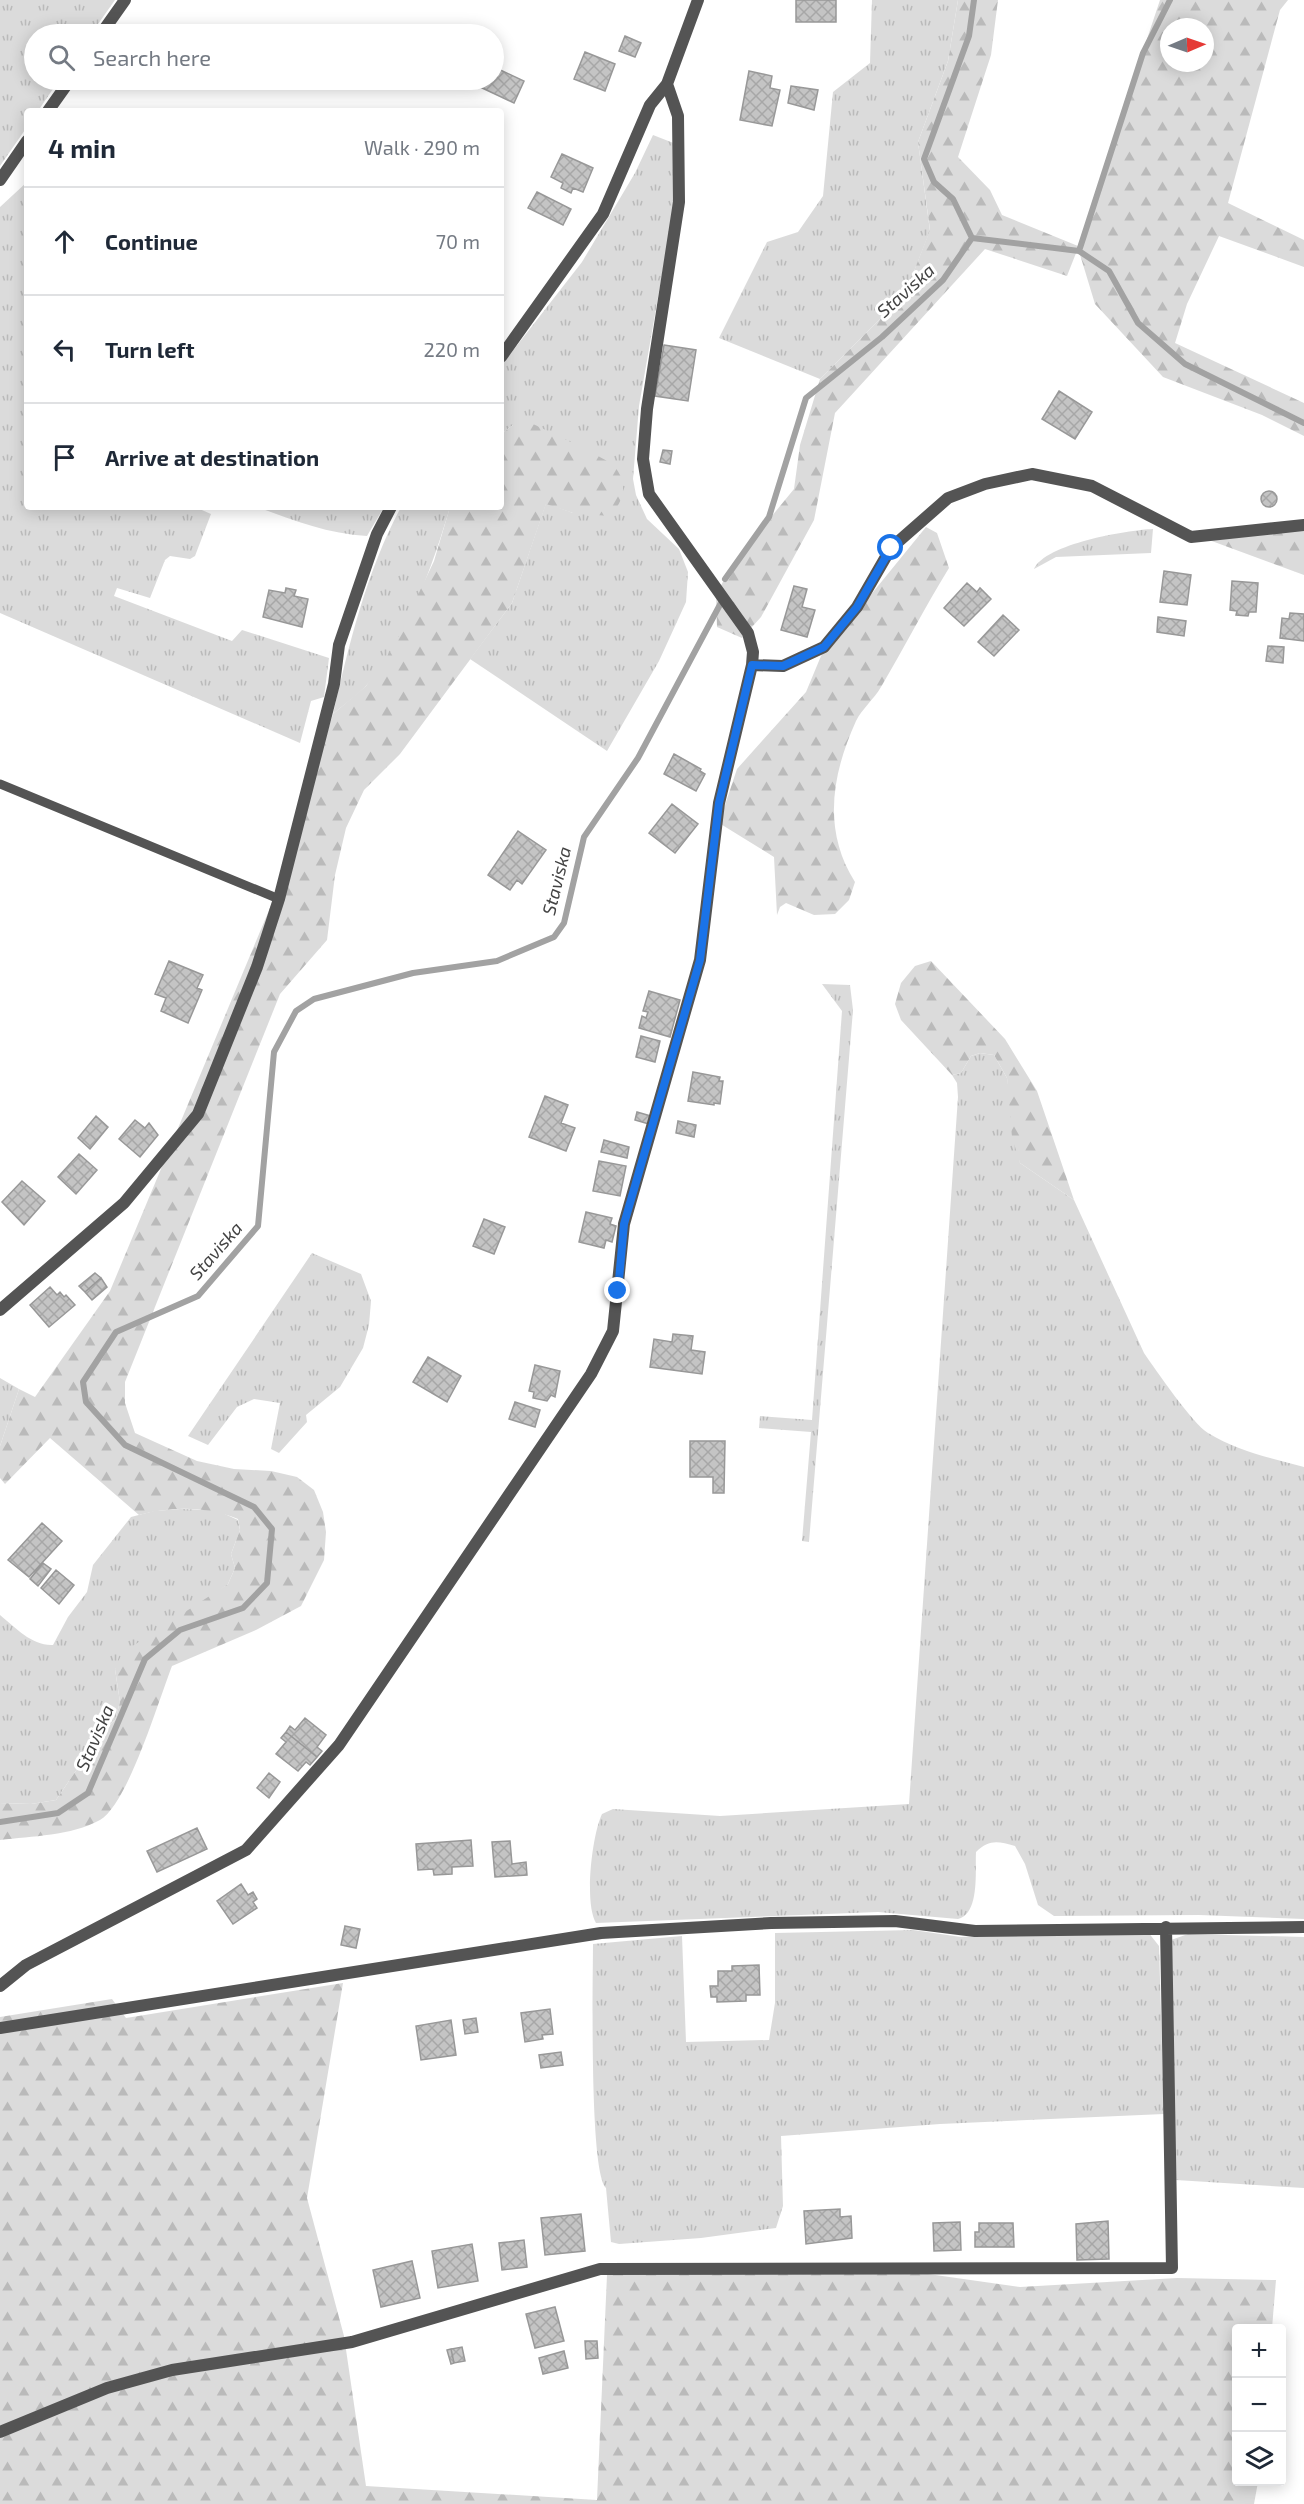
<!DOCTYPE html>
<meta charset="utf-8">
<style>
:root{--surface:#fff;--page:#f2f2f3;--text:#1f2937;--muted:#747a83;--line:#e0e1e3}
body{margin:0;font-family:"Exo 2",sans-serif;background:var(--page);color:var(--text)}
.controls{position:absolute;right:18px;bottom:18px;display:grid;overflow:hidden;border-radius:6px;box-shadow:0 3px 15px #0003}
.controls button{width:54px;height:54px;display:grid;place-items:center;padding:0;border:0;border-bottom:2px solid var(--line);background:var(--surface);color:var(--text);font:30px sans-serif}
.compass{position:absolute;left:1160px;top:18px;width:54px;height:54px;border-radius:50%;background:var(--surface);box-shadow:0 3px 15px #0003;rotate:88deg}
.stop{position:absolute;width:18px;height:18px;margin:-14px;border:4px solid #1a73e8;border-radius:50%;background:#fff}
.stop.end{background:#1a73e8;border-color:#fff;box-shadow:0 2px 6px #0008}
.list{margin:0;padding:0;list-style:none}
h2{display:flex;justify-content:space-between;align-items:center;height:78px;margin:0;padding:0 24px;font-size:26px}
h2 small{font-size:20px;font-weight:400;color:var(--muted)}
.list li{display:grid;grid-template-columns:39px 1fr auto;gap:18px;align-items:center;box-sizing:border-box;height:108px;padding:0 24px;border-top:2px solid var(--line)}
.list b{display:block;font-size:22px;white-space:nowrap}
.list em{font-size:20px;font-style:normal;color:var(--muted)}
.icon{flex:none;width:33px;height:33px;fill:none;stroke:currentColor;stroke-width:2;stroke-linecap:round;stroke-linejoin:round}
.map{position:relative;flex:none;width:1304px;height:2504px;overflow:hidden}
.search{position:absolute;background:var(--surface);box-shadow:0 3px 15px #0003;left:24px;top:24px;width:480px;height:66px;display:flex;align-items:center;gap:15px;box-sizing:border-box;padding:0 21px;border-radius:33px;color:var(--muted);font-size:22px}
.panel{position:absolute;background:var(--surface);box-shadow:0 3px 15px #0003;left:24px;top:108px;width:480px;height:402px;border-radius:6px}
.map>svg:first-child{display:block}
.grass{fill:url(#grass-tufts)}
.forest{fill:url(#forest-firs);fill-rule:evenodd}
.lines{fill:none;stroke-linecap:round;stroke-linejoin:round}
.stream{stroke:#a2a2a2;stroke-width:6}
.building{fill:url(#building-cross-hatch);stroke:#989898;stroke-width:1.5}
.lane{stroke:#545454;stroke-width:9}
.street{stroke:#545454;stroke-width:12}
.route{stroke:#1a73e8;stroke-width:8}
.labels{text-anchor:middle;stroke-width:6;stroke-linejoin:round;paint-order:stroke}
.water-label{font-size:18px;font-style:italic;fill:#434343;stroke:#fff}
</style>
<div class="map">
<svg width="1304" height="2504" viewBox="0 0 1304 2504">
<defs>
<pattern id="grass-tufts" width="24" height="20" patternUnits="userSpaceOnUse" patternTransform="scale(1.5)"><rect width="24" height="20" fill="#dbdbdb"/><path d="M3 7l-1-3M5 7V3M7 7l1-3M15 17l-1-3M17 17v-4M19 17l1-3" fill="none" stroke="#bababa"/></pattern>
<pattern id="forest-firs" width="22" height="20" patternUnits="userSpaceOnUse" patternTransform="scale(1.5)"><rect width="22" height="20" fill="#dbdbdb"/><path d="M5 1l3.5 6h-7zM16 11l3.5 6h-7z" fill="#bababa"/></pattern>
<pattern id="building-cross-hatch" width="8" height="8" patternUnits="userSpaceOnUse" patternTransform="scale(1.5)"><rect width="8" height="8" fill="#c4c4c4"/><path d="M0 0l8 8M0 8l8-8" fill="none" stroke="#a7a7a7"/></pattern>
</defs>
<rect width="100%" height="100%" fill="#fff"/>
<!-- grass -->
<path class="grass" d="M0 0H115L91 34H34V80H59L38 111H27V127L0 166Z
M872 0H958L948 61 918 142 930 231 905 294 820 379 719 338 767 242 798 232 823 196 833 92 870 63Z
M653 135 676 144 675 200 639 406 633 479 636 495 647 519 679 549 688 572 686 602 659 661 607 751 470 659 512 603 546 503 573 513 513 425 501 434V366L582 262 635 173Z
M27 182V507H195L211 514 195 556 190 559 170 556 165 560 150 598 117 588 114 596 232 641 242 630 329 658 324 697 311 701 300 743 0 613V207Z
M257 507H384L367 536C328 534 293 520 257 507Z
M401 507H450C435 559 404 649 365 687 355 697 343 705 333 714 349 644 367 570 401 507Z
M1153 529 1151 553 1056 557 1034 569C1045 544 1127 530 1153 529Z
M822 984 850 985 853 1010 809 1542 802 1541 811 1432 759 1428 760 1416 812 1420 842 1011Z
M980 1053 994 1055 1007 1078 1020 1163 1074 1200 1144 1353C1155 1369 1193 1424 1208 1433 1237 1451 1271 1458 1304 1467V1919L1199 1915 1054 1916 1038 1905 1025 1864 1015 1846C998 1841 989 1839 976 1852 975 1870 980 1914 958 1919L878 1912 596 1923C584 1903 592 1835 602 1814L613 1809 720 1816 909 1804 958 1097 957 1083 952 1075 961 1073 971 1056Z
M312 1253 361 1274 371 1301 369 1325 363 1348 340 1387 306 1415 307 1422 279 1453 271 1449 280 1403 254 1399 237 1407 208 1445 188 1436Z
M0 1378 19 1389 0 1446Z
M180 1509 216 1510 238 1520 240 1530 231 1554 235 1568 228 1584 115 1669 120 1702 115 1720 101 1734 56 1800 31 1804 0 1803V1615C16 1628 32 1646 53 1645L68 1617 87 1592 93 1565 131 1517 154 1511Z
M913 1930 961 1937 1058 1932H1148L1159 1946 1164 2114 940 2124 781 2136 783 2206 776 2228 701 2238 619 2244 611 2242 606 2188C589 2171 593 1980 593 1944L682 1936 686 2042 769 2040 775 2003V1933Z
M1188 1934 1304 1937V2188L1176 2180 1170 1947 1171 1940Z"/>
<!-- forest -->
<path class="forest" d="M958 0H998L991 55 958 157 990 190 1002 215 1078 246 1160 0H1288L1280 10 1228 203 1304 240V267L1219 236 1187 304 1175 343 1304 403V436L1262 415 1163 377 1095 304 1078 248 1067 276 985 249 835 413 814 520 761 617 742 638 717 627 716 594 735 561 794 489 800 445 820 379 905 294 930 230 918 142 948 61ZM1169 27H1205V63H1169Z
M529 422C545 430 605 457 614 466 629 483 624 502 609 516L573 513 546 504 512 603 400 754 364 790 346 828 335 875 327 940 280 994 125 1382V1403L135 1433 197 1461 234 1469 271 1471 297 1477 314 1490 323 1512 326 1532 324 1560 301 1606 256 1630 172 1666C159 1699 128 1804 100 1820 71 1836 32 1836 0 1840V1803L31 1804 56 1800 101 1734 115 1720 120 1702 115 1669 122 1653 228 1584 235 1568 231 1554 240 1530 238 1519C207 1506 171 1506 139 1515L50 1438 5 1484 0 1478V1446L19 1389 35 1397 110 1291 272 903 333 714 366 686 393 648 434 561 450 507H501V434L513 425Z
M1304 523V575L1209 540Z
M926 527 937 533 949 568C925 607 904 648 881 687 874 699 862 709 856 721 832 774 822 830 855 882L849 900 835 914 814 915 786 903 780 907 777 915 774 857 719 823 737 769 806 692 821 656Z
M931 961 1005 1039 1037 1091 1074 1200 1020 1163 1012 1137 1007 1078 994 1055 980 1053 971 1056 961 1073 952 1075 901 1020 895 1004 901 983 915 966Z
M343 1983 307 2198 344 2336 366 2486 597 2500 607 2275 886 2268 1020 2287 1177 2278 1276 2280 1272 2328H1236V2482H1258L1254 2504H0V2017L112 1999 126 2018Z"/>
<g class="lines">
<!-- stream -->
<path class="stream" d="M972 238 1079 251 1109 271 1138 323 1185 364 1304 423
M1079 251 1143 53 1170 0
M725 579 769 517 806 398 882 337 943 280 972 238 953 199 934 182 924 159 969 36 974 0
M0 1822 58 1813 88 1793 145 1659 180 1630 243 1608 267 1583 272 1529 254 1507 125 1445 86 1402 83 1382 116 1332 198 1296 258 1226 274 1052 296 1011 314 999 413 973 497 961 554 937 564 923 584 837 638 758 723 599"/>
</g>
<!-- building -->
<path class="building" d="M796 0H836V22H796Z
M625 36 641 43 635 57 619 51Z
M585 52 615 64 605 91 574 79Z
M494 67 524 81 514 103 478 86 480 80H494Z
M749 71 772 76 770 88 780 90 772 126 740 120Z
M791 86 818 90 814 110 788 103Z
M562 154 593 168 583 192 573 188 571 193 561 188 563 183 551 177Z
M537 192 571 209 563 225 528 208Z
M664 345 696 350 688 401 655 396Z
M1059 391 1092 412 1075 439 1042 419Z
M663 450 672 451 670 464 660 462Z
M1261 499a8 8 0 1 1 16 0a8 8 0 1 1-16 0Z
M1164 571 1191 575 1187 605 1160 602Z
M1232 581 1258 583 1256 612H1249L1248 616 1236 615 1237 611 1230 610Z
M967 583 977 592 980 588 991 599 964 626 944 608Z
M794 586 807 589 802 607 815 610 807 637 781 630Z
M286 588 296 590 294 596 308 599 302 627 263 617 269 590 285 593Z
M1290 613 1304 614V641L1280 638 1282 618 1289 619Z
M1003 615 1019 630 994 656 978 642Z
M1158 617 1186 621 1184 636 1157 632Z
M1268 646 1284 647 1283 663 1266 661Z
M674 754 701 769 700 771 705 774 696 791 664 774Z
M672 804 698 824 675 853 649 833Z
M518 831 546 850 522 884 517 880 510 890 488 875Z
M169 961 203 975 197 988 202 990 188 1023 161 1011 166 998 155 994Z
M649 991 680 1000 670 1037 639 1028 642 1016 646 1018 648 1012 643 1011Z
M641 1036 660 1041 655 1062 636 1057Z
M693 1072 720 1077 719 1081H723L720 1104 714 1103V1105L688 1101Z
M545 1096 568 1105 561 1123 575 1128 566 1151 529 1137Z
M637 1112 651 1116 649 1124 635 1120Z
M96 1116 108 1127 90 1149 78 1138Z
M135 1120 145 1128 149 1123 158 1135 140 1157 119 1139Z
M678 1121 696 1125 694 1137 676 1133Z
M604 1140 629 1147 627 1158 601 1152Z
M79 1154 97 1170 76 1194 58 1177Z
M599 1161 626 1166 620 1196 593 1191Z
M22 1181 45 1201 24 1225 2 1202Z
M586 1212 612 1218 610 1224 616 1226 612 1242 606 1240 604 1248 579 1242Z
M484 1219 505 1227 494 1254 473 1246Z
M95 1273 101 1278 85 1292 79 1286Z
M101 1278 107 1287 92 1300 85 1292Z
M50 1287 57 1295 60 1292 64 1297 66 1295 75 1305 49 1327 30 1305Z
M673 1334 693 1336 691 1350 705 1352 702 1374 650 1367 654 1339 672 1342Z
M428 1357 461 1376 447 1402 413 1382Z
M535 1365 560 1371 555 1397 551 1395 547 1401 533 1398 534 1392 529 1391Z
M515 1402 540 1410 535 1427 509 1419Z
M690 1441H725L724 1493H713V1477H690Z
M42 1523 62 1541 29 1577 8 1560Z
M43 1563 51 1569 38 1586 30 1579Z
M56 1570 74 1585 59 1604 41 1588Z
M305 1718 326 1735 317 1747 322 1751 317 1757 286 1732 290 1726 295 1730Z
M286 1732 317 1757 310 1765 306 1762 298 1771 276 1754 286 1742 281 1738Z
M269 1773 280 1782 269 1798 257 1788Z
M197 1828 207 1849 157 1872 147 1851Z
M471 1840 473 1866 452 1867V1874L434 1875 433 1869 418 1870 416 1844Z
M510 1841 512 1864 526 1862 527 1875 495 1877 492 1842Z
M241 1884 248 1895 253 1892 257 1899 253 1902 257 1908 233 1924 217 1901Z
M345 1926 360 1929 356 1948 341 1945Z
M759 1965 760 1995H746V2001L717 2002V1997H711L710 1986H718V1971H732V1966Z
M550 2009 553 2034 542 2035 543 2039 525 2042 521 2013Z
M476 2018 478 2032 465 2034 463 2020Z
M451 2020 456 2055 421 2060 416 2026Z
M561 2052 563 2065 541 2068 539 2055Z
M840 2209V2217L851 2216 852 2238 806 2244 804 2211Z
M581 2214 585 2251 545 2255 541 2218Z
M1108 2221 1109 2259 1077 2260 1076 2224Z
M960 2222 961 2250 934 2251 933 2223Z
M979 2223H1013L1014 2247H975V2232H979Z
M524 2240 527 2267 502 2270 499 2243Z
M472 2244 478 2281 438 2288 432 2251Z
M412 2261 420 2298 381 2307 373 2270Z
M555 2307 564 2341 535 2348 526 2314Z
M585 2341H597L598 2358 586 2359Z
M462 2347 465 2361 454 2363 451 2349Z
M451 2349 454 2363 451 2364 447 2350Z
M564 2351 568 2368 543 2374 539 2358Z"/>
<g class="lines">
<!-- lane -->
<path class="lane" d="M0 784 279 899"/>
<!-- street -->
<path class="street" d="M101 34 125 0
M48 111 70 80
M0 180 27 141
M501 357 603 214 650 105 667 84
M752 665 783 666 824 647 857 607 891 548 948 498 985 484 1032 474 1092 486 1191 537 1304 525
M0 1310 124 1203 198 1114 257 967 279 899 334 684 339 645 377 534 391 507
M0 1986 26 1965 246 1850 339 1745 591 1374 613 1331 624 1224 700 960 719 803 752 665 753 652 748 633 649 494 643 459 647 409 679 202 678 116 667 84 698 0
M0 2028 601 1933 771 1923 895 1921 975 1931 1304 1927
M0 2432 107 2388 172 2370 352 2342 600 2269 1172 2268 1166 1927"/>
</g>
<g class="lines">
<!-- route -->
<path class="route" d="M618 1291 624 1224 700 960 719 803 752 665 783 666 824 647 857 607 891 548"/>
</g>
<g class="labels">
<!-- water labels -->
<g class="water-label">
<text transform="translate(906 291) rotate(-42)" y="6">Staviska</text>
<text transform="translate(557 881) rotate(-76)" y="6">Staviska</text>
<text transform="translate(216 1251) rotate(-49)" y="6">Staviska</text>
<text transform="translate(95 1738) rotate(-67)" y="6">Staviska</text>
</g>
</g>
</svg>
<div class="controls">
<button>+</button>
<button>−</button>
<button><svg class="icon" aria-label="layers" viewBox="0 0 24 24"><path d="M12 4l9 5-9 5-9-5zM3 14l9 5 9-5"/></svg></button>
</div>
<svg class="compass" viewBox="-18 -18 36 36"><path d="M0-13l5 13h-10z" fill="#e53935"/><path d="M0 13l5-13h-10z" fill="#747a83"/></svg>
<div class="stop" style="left:891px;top:548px"></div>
<div class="stop end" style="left:618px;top:1291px"></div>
<div class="search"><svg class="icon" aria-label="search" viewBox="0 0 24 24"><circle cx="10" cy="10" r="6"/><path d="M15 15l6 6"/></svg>Search here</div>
<section class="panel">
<h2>4 min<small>Walk · 290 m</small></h2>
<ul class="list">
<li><svg class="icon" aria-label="ahead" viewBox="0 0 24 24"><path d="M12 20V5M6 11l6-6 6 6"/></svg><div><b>Continue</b></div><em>70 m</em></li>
<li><svg class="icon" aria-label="left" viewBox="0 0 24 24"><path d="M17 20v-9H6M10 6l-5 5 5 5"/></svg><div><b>Turn left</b></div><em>220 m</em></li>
<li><svg class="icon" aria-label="arrive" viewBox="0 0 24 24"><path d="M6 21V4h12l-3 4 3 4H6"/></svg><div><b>Arrive at destination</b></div></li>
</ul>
</section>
</div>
